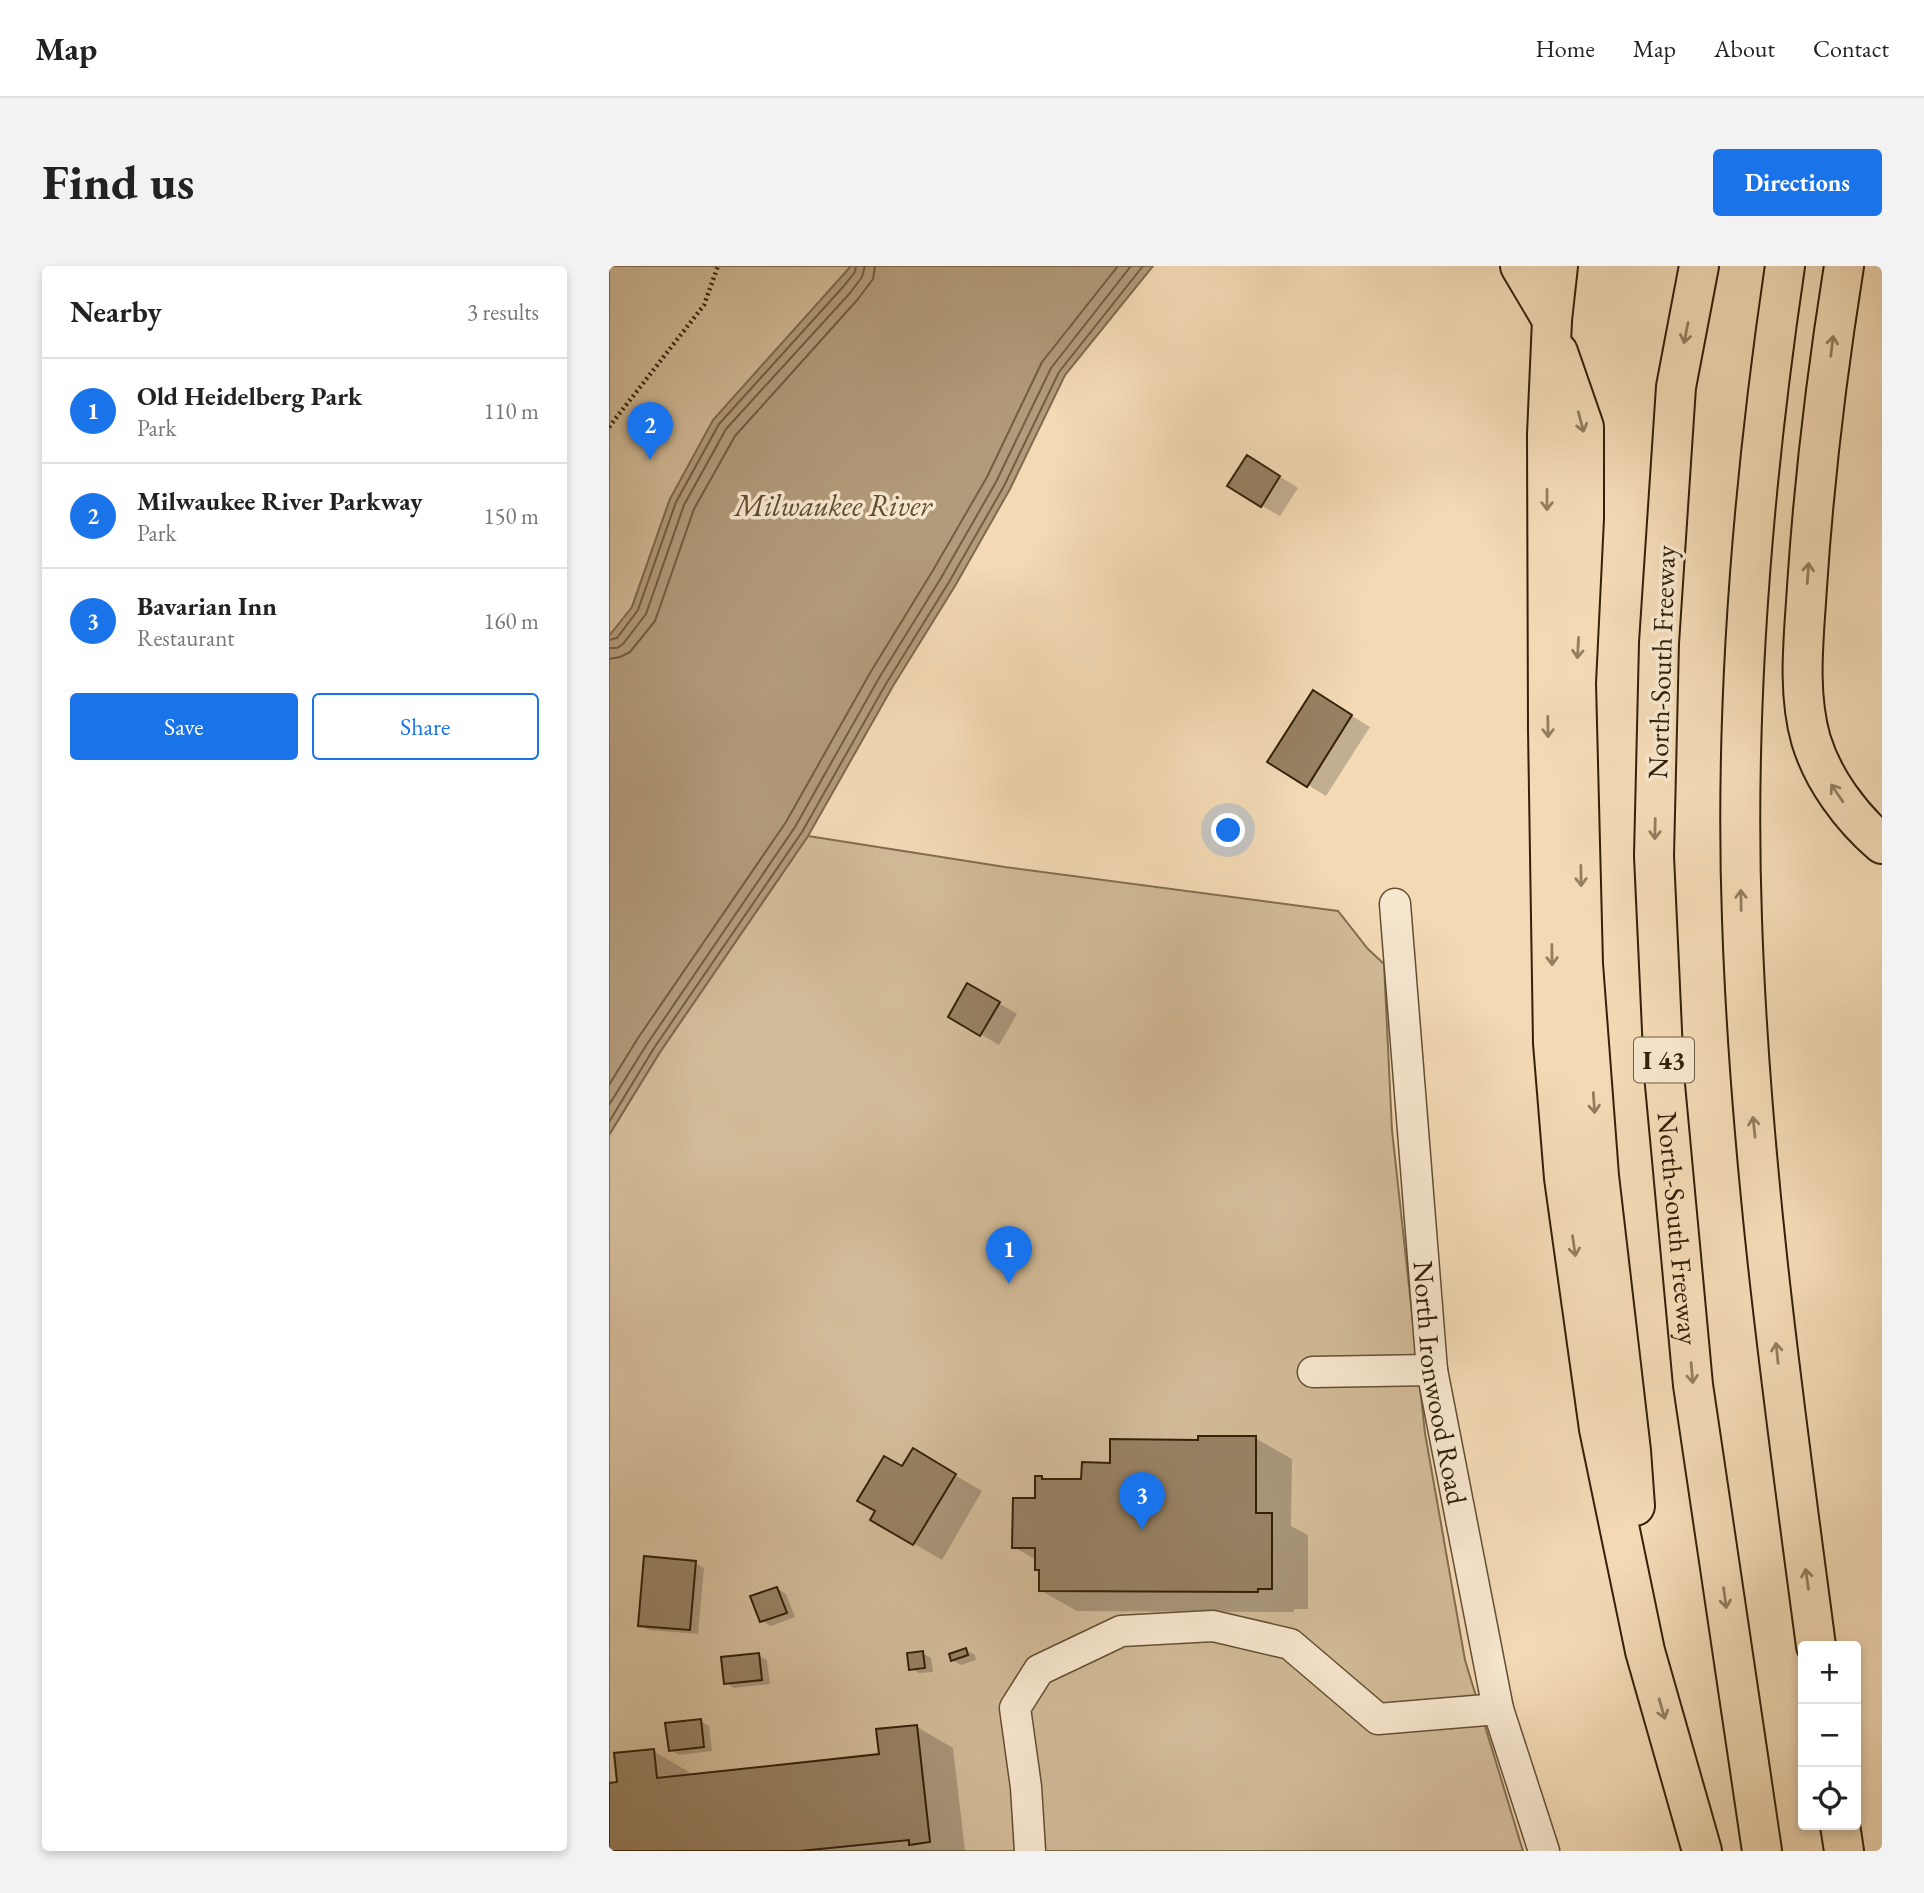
<!DOCTYPE html>
<meta charset="utf-8">
<style>
:root{--surface:#fff;--page:#f2f2f2;--text:#222;--muted:#767676;--line:#e0e0e0;--accent:#1a73e8}
body{margin:0;font-family:"EB Garamond",serif;background:var(--page);color:var(--text)}
.controls{position:absolute;right:21px;bottom:21px;display:grid;overflow:hidden;border-radius:7px;box-shadow:0 4px 10px #0003}
.controls button{width:63px;height:63px;display:grid;place-items:center;padding:0;border:0;border-bottom:2px solid var(--line);background:var(--surface);color:var(--text);font:35px sans-serif}
.you{position:absolute;left:620px;top:565px;width:24px;height:24px;margin:-18px;border:5px solid #fff;border-radius:50%;background:#1a73e8;box-shadow:0 0 0 10px #1a73e833}
.badge{display:grid;place-items:center;width:46px;height:46px;border-radius:50%;background:var(--accent);color:#fff;font-size:23px;font-weight:700}
.pin{position:absolute;translate:-50% -58px;filter:drop-shadow(0 2px 4px #0008)}
.pin::after{content:'';position:absolute;top:37px;width:24px;height:21px;background:inherit;clip-path:polygon(0 0,100% 0,50% 100%)}
.list{margin:0;padding:0;list-style:none}
h2{display:flex;justify-content:space-between;align-items:center;height:91px;margin:0;padding:0 28px;font-size:30px}
h2 small{font-size:23px;font-weight:400;color:var(--muted)}
.list li{display:grid;grid-template-columns:46px 1fr auto;gap:21px;align-items:center;box-sizing:border-box;height:105px;padding:0 28px;border-top:2px solid var(--line)}
.list b{display:block;font-size:26px;white-space:nowrap}
.list p{margin:0;font-size:23px;white-space:nowrap;color:var(--muted)}
.list em{font-size:23px;font-style:normal;color:var(--muted)}
.actions{display:flex;gap:14px;padding:21px 28px}
.actions a{flex:1;padding:16px 0;border:2px solid var(--accent);border-radius:7px;text-align:center;font-size:24px;color:var(--accent)}
.actions .main{background:var(--accent);color:#fff}
.icon{flex:none;width:38px;height:38px;fill:none;stroke:currentColor;stroke-width:2;stroke-linecap:round;stroke-linejoin:round}
.map{position:relative;flex:none;width:1273px;height:1585px;overflow:hidden;border-radius:7px}
header{display:flex;align-items:center;gap:42px;box-sizing:border-box;height:98px;padding:0 35px;background:var(--surface);border-bottom:2px solid var(--line)}
header strong{font-size:33px}
nav{display:flex;gap:38px;margin-inline-start:auto;font-size:24px}
.intro{display:flex;align-items:center;justify-content:space-between;box-sizing:border-box;height:168px;padding:0 42px}
h1{margin:0;font-size:49px}
.button{padding:18px 32px;border-radius:7px;background:var(--accent);color:#fff;font-size:24px;font-weight:700}
main{display:flex;gap:42px;padding:0 42px}
aside{flex:1;background:var(--surface);border-radius:7px;box-shadow:0 4px 10px #0003}
.map>svg:first-child{display:block}
.green{fill:#d2bb98;stroke:#826e50;stroke-width:2}
.water{fill:#b29b7a;stroke:#7f6a4c;stroke-width:2}
.shadow{fill:#0003}
.lines{fill:none;stroke-linecap:round;stroke-linejoin:round}
.shore{stroke:#725e41;stroke-width:2}
.building{fill:#978162;stroke:#332108;stroke-width:2}
.minor-casing{stroke:#634f33;stroke-width:33}
.highway-casing{stroke:#332108;stroke-width:42}
.path{stroke:#332108;stroke-width:4.5;stroke-dasharray:2 3.5;stroke-linecap:butt}
.minor{stroke:#f7e7cf;stroke-width:30}
.highway{stroke:#f3dab5;stroke-width:38}
.oneway{stroke:#937e5e}
.labels{text-anchor:middle;stroke-width:7;stroke-linejoin:round;paint-order:stroke}
.shield{fill:#f7e7cf;stroke:#6e5c44;stroke-width:2}
.shield-label{font-size:26px;font-weight:bold;fill:#332108}
.street-label{font-size:28px;fill:#332108;stroke:#f7e7cf}
.water-label{font-size:30px;font-style:italic;fill:#5f4c30;stroke:#f7e7cf}
</style>
<header>
<strong>Map</strong>
<nav><a>Home</a><a>Map</a><a>About</a><a>Contact</a></nav>
</header>
<div class="intro"><h1>Find us</h1><a class="button">Directions</a></div>
<main>
<aside>
<h2>Nearby<small>3 results</small></h2>
<ul class="list">
<li><span class="badge">1</span><div><b>Old Heidelberg Park</b><p>Park</p></div><em>110 m</em></li>
<li><span class="badge">2</span><div><b>Milwaukee River Parkway</b><p>Park</p></div><em>150 m</em></li>
<li><span class="badge">3</span><div><b>Bavarian Inn</b><p>Restaurant</p></div><em>160 m</em></li>
</ul>
<div class="actions"><a class="main">Save</a><a>Share</a></div>
</aside>
<div class="map">
<svg width="1273" height="1585" viewBox="0 0 1273 1585">
<rect width="100%" height="100%" fill="#f3dab5"/>
<filter id="stains"><feTurbulence type="fractalNoise" baseFrequency=".00286" numOctaves="4"/><feColorMatrix values="0 0 0 0 .2 0 0 0 0 .09 0 0 0 0 .02 0 0 0 .5 -.17"/></filter>
<radialGradient id="worn" r=".72"><stop offset=".6" stop-color="#630" stop-opacity="0"/><stop offset="1" stop-color="#630" stop-opacity=".3"/></radialGradient>
<!-- green -->
<path class="green" d="M0 0H242L61 233 23 341 0 381Z
M199 570 396 601 729 645 759 683 775 698 783 864 816 1167 856 1394 914 1585H0V869L51 786Z"/>
<!-- water -->
<path class="water" d="M242 0H544L456 109 401 223 346 320 284 420 199 570 51 786 0 869V370L23 341 61 233 104 154Z"/>
<!-- shadow -->
<path class="shadow" d="M657 202 689 222 671 250 653 240Z
M722 437 761 461 717 530 699 519Z
M359 719 408 748 390 779 341 750Z
M646 1172 683 1193 682 1260 699 1269V1343H685V1346L468 1345 431 1324V1305L427 1303V1294L405 1281 428 1233 432 1212 437 1215H474L503 1199 590 1175Z
M305 1185 373 1225 333 1294 263 1253Z
M86 1297 95 1302 89 1368 40 1364 31 1359Z
M168 1322 177 1328 186 1351 162 1360 153 1355Z
M357 1384 366 1389 367 1394 352 1399 343 1394Z
M313 1387 322 1392 324 1406 310 1407 302 1402Z
M149 1389 158 1394 161 1418 125 1422 117 1417Z
M92 1455 100 1460 103 1485 70 1489 61 1484Z
M308 1461 344 1482 356 1585H0V1518L10 1517 44 1485 80 1506 81 1510 272 1490Z"/>
<g class="lines">
<!-- shore -->
<path class="shore" d="M0 374 8 372 29 344 67 236 110 158 234 21 246 6 247 0
M0 382H8L14 378 37 348 75 239 117 163 241 27 253 11 256 0
M0 393 11 391 21 386 46 355 85 243 126 170 249 33 264 13 266 0
M0 819 29 772 177 556 261 407 323 306 378 211 433 96 509 0
M0 839 38 778 186 561 270 412 332 312 387 216 442 102 522 0
M0 856 45 782 193 566 278 416 340 316 395 220 450 106 534 0"/>
</g>
<!-- building -->
<path class="building" d="M638 189 671 210 652 241 618 220Z
M704 424 743 449 698 521 658 496Z
M358 717 391 736 371 770 339 751Z
M589 1170H647V1247H663V1323H649V1326L430 1325V1304H426V1282H403L404 1232H426V1210H433V1213H472L473 1196 501 1197V1173L589 1174Z
M304 1182 347 1208 304 1279 261 1254 266 1245 248 1235 275 1190 293 1200Z
M35 1290 87 1295 81 1364 29 1360Z
M168 1321 178 1347 151 1356 141 1330Z
M357 1382 359 1389 342 1395 340 1388Z
M314 1385 316 1402 300 1404 298 1387Z
M150 1387 153 1414 115 1418 112 1391Z
M92 1453 95 1481 60 1485 56 1457Z
M308 1459 321 1576 300 1579V1574L191 1585H0V1517L8 1516 5 1487 45 1483 48 1512 270 1488 267 1463Z"/>
<g class="lines">
<defs>
<g id="minor">
<path id="s1" d="M786 638 823 1104 889 1443 935 1585"/>
<path d="M704 1106 823 1104"/>
<path d="M421 1585 417 1521 406 1442 430 1404 512 1365 604 1360 681 1378 769 1453 889 1443"/>
</g>
<g id="highway">
<path d="M911 0 943 54"/>
<path d="M949 0 943 54 938 168 939 463 944 777 955 912 990 1163 1036 1385 1093 1585"/>
<path id="s2" d="M1090 0 1067 121 1050 377 1045 590 1055 808 1084 1119 1153 1585"/>
<path d="M1176 0C1144 216 1125 434 1133 653 1141 897 1175 1139 1207 1380"/>
<path d="M1235 0C1218 106 1205 214 1198 321 1195 371 1188 425 1202 474 1214 514 1242 551 1273 578"/>
<path d="M949 86 975 161V252L967 417 974 698 990 910 1022 1185 1026 1240"/>
<path d="M1231 1559 1235 1585"/>
</g>
</defs>
<!-- minor casing -->
<use href="#minor" class="minor-casing"/>
<!-- highway casing -->
<use href="#highway" class="highway-casing"/>
<!-- path -->
<path class="path" d="M0 161 95 39 109 0"/>
<!-- minor -->
<use href="#minor" class="minor"/>
<!-- highway -->
<use href="#highway" class="highway"/>
</g>
<!-- one-way arrows -->
<defs><path id="oneway-shaft" d="M-6 0H5M1.5-3L5.5 0L1.5 3" fill="none" stroke-width="1.6" stroke-linecap="round" stroke-linejoin="round" transform="scale(1.75)"/></defs>
<g class="oneway">
<use href="#oneway-shaft" transform="translate(1077 67) rotate(101)"/>
<use href="#oneway-shaft" transform="translate(1223 80) rotate(-83)"/>
<use href="#oneway-shaft" transform="translate(972 156) rotate(75)"/>
<use href="#oneway-shaft" transform="translate(938 234) rotate(90)"/>
<use href="#oneway-shaft" transform="translate(1199 307) rotate(-86)"/>
<use href="#oneway-shaft" transform="translate(969 382) rotate(93)"/>
<use href="#oneway-shaft" transform="translate(939 461) rotate(89)"/>
<use href="#oneway-shaft" transform="translate(1228 527) rotate(-124)"/>
<use href="#oneway-shaft" transform="translate(1046 563) rotate(91)"/>
<use href="#oneway-shaft" transform="translate(972 610) rotate(89)"/>
<use href="#oneway-shaft" transform="translate(1132 634) rotate(-91)"/>
<use href="#oneway-shaft" transform="translate(943 689) rotate(89)"/>
<use href="#oneway-shaft" transform="translate(985 837) rotate(86)"/>
<use href="#oneway-shaft" transform="translate(1145 861) rotate(-96)"/>
<use href="#oneway-shaft" transform="translate(965 980) rotate(82)"/>
<use href="#oneway-shaft" transform="translate(1168 1087) rotate(-96)"/>
<use href="#oneway-shaft" transform="translate(1083 1107) rotate(85)"/>
<use href="#oneway-shaft" transform="translate(1198 1313) rotate(-98)"/>
<use href="#oneway-shaft" transform="translate(1116 1332) rotate(82)"/>
<use href="#oneway-shaft" transform="translate(1053 1443) rotate(74)"/>
</g>
<g class="labels">
<!-- shield labels -->
<rect class="shield" x="1025" y="771.5" width="60" height="45" rx="5"/>
<g class="shield-label">
<text x="1055" y="803">I 43</text>
</g>
<!-- street labels -->
<g class="street-label">
<text transform="translate(1052 396) rotate(-88)" y="10">North-South Freeway</text>
<text dy="10" stroke="none"><textPath href="#s2" startOffset="966">North-South Freeway</textPath></text>
<text dy="10" stroke="none"><textPath href="#s1" startOffset="481">North Ironwood Road</textPath></text>
</g>
<!-- water labels -->
<g class="water-label">
<text x="224" y="250">Milwaukee River</text>
</g>
</g>
<rect width="100%" height="100%" filter="url(#stains)"/>
<rect width="100%" height="100%" fill="url(#worn)"/>
</svg>
<div class="controls">
<button>+</button>
<button>−</button>
<button><svg class="icon" aria-label="locate" viewBox="0 0 24 24"><circle cx="12" cy="12" r="6"/><path d="M12 2v4M12 18v4M2 12h4M18 12h4"/></svg></button>
</div>
<div class="you"></div>
<div class="pin badge" style="left:400px;top:1018px">1</div>
<div class="pin badge" style="left:41px;top:194px">2</div>
<div class="pin badge" style="left:533px;top:1264px">3</div>
</div>
</main>
